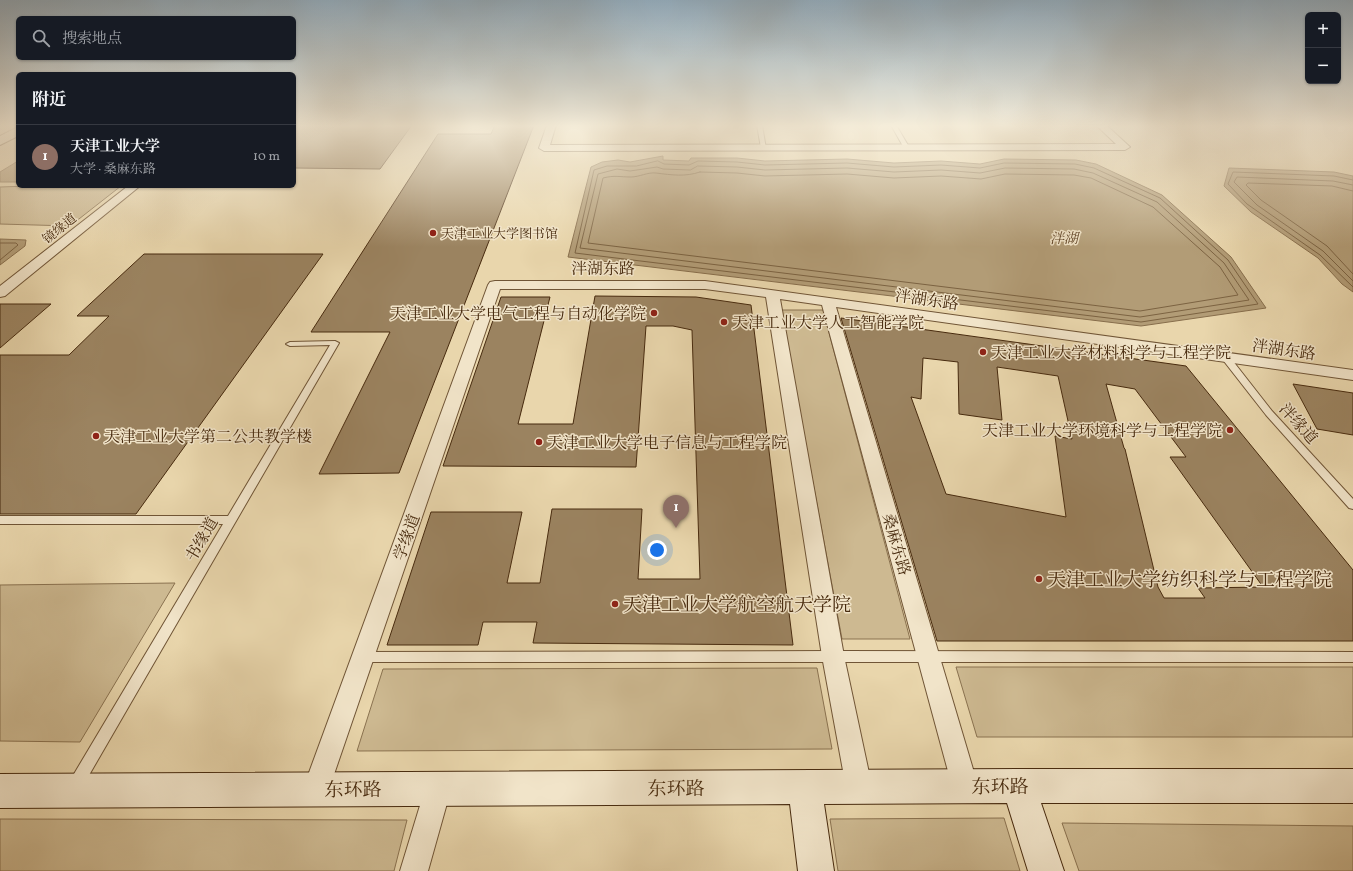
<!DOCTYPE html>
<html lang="zh">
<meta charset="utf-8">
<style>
:root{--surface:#171b24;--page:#20242c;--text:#f1f3f6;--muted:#9ea1a6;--line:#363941;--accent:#c59692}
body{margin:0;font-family:Vollkorn,"Noto Serif SC",serif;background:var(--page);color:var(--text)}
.controls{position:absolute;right:12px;top:12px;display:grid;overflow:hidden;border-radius:6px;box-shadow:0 1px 3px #0004}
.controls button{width:36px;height:36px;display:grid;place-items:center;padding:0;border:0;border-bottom:1px solid var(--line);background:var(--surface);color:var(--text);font:20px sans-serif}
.you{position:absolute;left:657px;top:550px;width:14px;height:14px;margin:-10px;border:3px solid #fff;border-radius:50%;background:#1a73e8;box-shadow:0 0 0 6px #1a73e833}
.badge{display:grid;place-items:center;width:26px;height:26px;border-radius:50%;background:var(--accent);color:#fff;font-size:13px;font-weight:700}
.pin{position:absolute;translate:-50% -33px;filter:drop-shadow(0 1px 2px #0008)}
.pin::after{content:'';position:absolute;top:21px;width:14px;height:12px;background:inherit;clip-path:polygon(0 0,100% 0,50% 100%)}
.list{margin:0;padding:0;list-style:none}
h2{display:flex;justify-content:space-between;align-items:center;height:52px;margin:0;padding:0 16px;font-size:17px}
h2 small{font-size:13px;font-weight:400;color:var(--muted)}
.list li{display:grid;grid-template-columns:26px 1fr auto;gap:12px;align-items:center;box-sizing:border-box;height:64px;padding:0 16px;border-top:1px solid var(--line)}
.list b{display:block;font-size:15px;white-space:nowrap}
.list p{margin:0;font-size:13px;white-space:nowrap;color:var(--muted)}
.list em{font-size:13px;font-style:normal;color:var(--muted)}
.icon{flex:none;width:22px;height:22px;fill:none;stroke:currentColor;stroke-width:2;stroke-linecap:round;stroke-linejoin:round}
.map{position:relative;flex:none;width:1353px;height:871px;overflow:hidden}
.search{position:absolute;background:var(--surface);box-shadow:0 1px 3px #0004;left:16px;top:16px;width:280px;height:44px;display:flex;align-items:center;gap:10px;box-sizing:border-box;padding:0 14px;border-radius:6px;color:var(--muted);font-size:15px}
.panel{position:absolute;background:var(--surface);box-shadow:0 1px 3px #0004;left:16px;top:72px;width:280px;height:116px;border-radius:6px}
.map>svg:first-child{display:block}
.green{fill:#cdb991;stroke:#8a7250}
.water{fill:#b29c76;stroke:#876e4c}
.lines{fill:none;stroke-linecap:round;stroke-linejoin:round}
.shore{stroke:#7c6342;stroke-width:1}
.building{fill:#9b8360;stroke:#472a0e;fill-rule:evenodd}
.lane-casing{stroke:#705536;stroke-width:2}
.street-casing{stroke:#705536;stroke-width:2}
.secondary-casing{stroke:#472a0e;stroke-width:2}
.lane{fill:#f1e4c9;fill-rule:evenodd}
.street{fill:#f1e4c9;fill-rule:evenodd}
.secondary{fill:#f1e4c9;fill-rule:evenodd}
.poi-dot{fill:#8f2418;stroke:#f1e4c9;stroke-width:1.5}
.labels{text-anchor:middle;stroke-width:3;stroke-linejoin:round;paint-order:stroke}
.far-street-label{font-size:13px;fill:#472a0e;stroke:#f1e4c9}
.far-poi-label{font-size:13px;fill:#472a0e;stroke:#f1e4c9;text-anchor:start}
.far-water-label{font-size:14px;font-style:italic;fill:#624628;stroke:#f1e4c9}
.street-label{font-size:16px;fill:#472a0e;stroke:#f1e4c9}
.poi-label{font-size:16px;fill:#472a0e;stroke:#f1e4c9;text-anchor:start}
.near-poi-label{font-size:19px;fill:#472a0e;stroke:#f1e4c9;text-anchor:start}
.near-street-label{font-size:19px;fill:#472a0e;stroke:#f1e4c9}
</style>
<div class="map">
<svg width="1353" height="871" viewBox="0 0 1353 871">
<rect width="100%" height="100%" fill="#e9d6ac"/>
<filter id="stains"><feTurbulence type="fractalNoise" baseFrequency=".005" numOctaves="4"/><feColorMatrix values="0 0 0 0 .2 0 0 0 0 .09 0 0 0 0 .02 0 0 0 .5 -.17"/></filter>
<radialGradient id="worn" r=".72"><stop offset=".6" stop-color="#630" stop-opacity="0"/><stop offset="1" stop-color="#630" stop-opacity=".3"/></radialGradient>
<!-- green -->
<path class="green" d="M29 186H121L70 226 0 224V187Z
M781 310H823L910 639H842Z
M175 583 80 742 0 741V585Z
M956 667H1353V737H977Z
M817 668 832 749 357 751 383 669Z
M1004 818 1020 871H838L830 819Z
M0 819 407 820 394 871H0Z
M1062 823 1353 826V871H1079Z"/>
<!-- water -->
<path class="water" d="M663 156V160L689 161 691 158H737L765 161 847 159 894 163 941 161 980 164 1004 159 1076 160 1096 164 1162 195 1231 257 1266 308 1141 326 568 257 591 167 602 162 618 160 630 162Z
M18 161V182H0V172Z
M1229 168 1334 172 1353 176V292L1342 284 1318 258 1251 212 1224 186Z
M0 239 26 240 25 246 0 265Z"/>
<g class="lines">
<!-- shore -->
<path class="shore" d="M658 161 664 164 689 165 698 161 737 162 765 165 847 163 894 167 941 165 980 168 1004 163 1075 164 1094 168 1160 198 1228 260 1258 304 1141 322 575 253 594 170 607 166H636Z
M698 166 737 167 765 170 847 168 894 172 941 170 980 173 1005 168 1074 169 1093 173 1157 202 1224 263 1249 300 1140 317 580 248 598 174 617 169 630 171 657 167 663 169 690 170Z
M700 172 737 173 765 176 847 174 894 178 941 176 981 179 1005 174 1074 175 1091 178 1153 207 1220 267 1238 295 1140 311 588 243 603 178C615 175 619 177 631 177 639 177 648 172 656 173 672 175 685 177 700 172Z
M1353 180 1334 176 1233 172 1228 184 1247 204 1320 255 1353 287
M1353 185 1333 181 1237 177 1234 182 1257 205 1323 251 1353 281
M1353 191 1332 186 1248 183 1246 185 1261 200 1327 246 1353 274
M0 243H16L18 245 0 260"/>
</g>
<!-- building -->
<path class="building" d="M294 125H412L380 169 294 168Z
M495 125H534L399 473 319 474 390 332H311L438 134H491Z
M144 254H323L136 514H0V355H69L109 316H77Z
M595 296 696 297 751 305 793 645 533 643 537 622H483L478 645H387L431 512H522L507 583H540L552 509H642L638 579H700L692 330 673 326H646L636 467 443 466 501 297H550L518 424H573Z
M0 304H51L0 348Z
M841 318 1186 366 1353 570V641H937ZM923 358 958 362 959 414 1002 420 997 367 1058 376 1072 439 1055 436 1066 517 946 494 911 397 921 399ZM1106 384 1135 389 1186 457H1170L1263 587 1198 588 1205 598H1164L1158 587 1125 449 1124 448Z
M1293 384 1353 393V435L1317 429Z"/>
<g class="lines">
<defs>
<path id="lane" d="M757 125H762L766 149 761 148Z
M891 125H896L909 147 908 148H904Z
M335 341 339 343 81 789 76 791 71 789 69 784 71 779 223 524H0V516H228L330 345 290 346 286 344 290 342Z
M1223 356H1229L1272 411 1353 499V509L1349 508 1266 415 1223 360 1222 358Z
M833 651 1353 652V662H363L359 661 357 657 359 653 363 652Z"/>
<path id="street" d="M547 125H556L550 145 1116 144 1096 125H1106L1130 147 1125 150 544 151 539 148Z
M128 186H140L5 296 0 297V286Z
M495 281H705L1353 370V380L836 307 978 786 974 795 965 799 956 795 952 786 822 305 780 299 844 656 872 787 868 796 859 800 850 796 846 787 822 656 766 297 705 289H500L329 789 325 798 316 802 307 798 303 789 488 285 490 282Z
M438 776 447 780 451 789 428 871H400L425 789 429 780Z"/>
<path id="secondary" d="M18 127V136L0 145V136Z
M1019 769H1353V803H1041L1064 871H1028L1007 803 824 804 834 871H798L790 804 0 808V774Z"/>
</defs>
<!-- lane casing -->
<use href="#lane" class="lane-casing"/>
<!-- street casing -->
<use href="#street" class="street-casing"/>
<!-- secondary casing -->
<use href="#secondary" class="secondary-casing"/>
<!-- lane -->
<use href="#lane" class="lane"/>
<!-- street -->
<use href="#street" class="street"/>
<!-- secondary -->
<use href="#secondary" class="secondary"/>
</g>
<!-- sky -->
<linearGradient id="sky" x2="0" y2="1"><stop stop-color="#92aaba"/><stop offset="0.51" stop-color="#f5edda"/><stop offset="1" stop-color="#f5edda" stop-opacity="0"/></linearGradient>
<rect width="1353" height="247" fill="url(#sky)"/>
<!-- markers -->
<g class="poi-dot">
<circle cx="433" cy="233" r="4"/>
<circle cx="654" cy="313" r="4"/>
<circle cx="724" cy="322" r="4"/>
<circle cx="983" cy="352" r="4"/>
<circle cx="1230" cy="430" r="4"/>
<circle cx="96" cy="436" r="4"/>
<circle cx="539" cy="442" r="4"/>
<circle cx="1039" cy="579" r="4"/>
<circle cx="615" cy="604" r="4"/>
</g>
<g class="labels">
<!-- far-street labels -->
<g class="far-street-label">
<text transform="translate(59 228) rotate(-39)" y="5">镜缘道</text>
</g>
<!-- far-poi labels -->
<g class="far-poi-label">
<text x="441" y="238">天津工业大学图书馆</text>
</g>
<!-- far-water labels -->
<g class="far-water-label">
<text x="1064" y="243">泮湖</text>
</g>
<!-- street labels -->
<g class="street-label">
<text x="603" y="274">泮湖东路</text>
<text transform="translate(927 299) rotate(8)" y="6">泮湖东路</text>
<text transform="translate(1284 349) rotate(8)" y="6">泮湖东路</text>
<text transform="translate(1299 423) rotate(48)" y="6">泮缘道</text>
<text transform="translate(406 537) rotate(-70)" y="6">学缘道</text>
<text transform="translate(201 539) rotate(-60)" y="6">书缘道</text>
<text transform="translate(897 544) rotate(74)" y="6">桑麻东路</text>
</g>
<!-- poi labels -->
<g class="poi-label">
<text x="646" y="319" text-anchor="end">天津工业大学电气工程与自动化学院</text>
<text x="732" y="328">天津工业大学人工智能学院</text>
<text x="991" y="358">天津工业大学材料科学与工程学院</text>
<text x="1222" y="436" text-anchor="end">天津工业大学环境科学与工程学院</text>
<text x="104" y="442">天津工业大学第二公共教学楼</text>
<text x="547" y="448">天津工业大学电子信息与工程学院</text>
</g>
<!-- near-poi labels -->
<g class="near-poi-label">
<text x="1047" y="586">天津工业大学纺织科学与工程学院</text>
<text x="623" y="611">天津工业大学航空航天学院</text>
</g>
<!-- near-street labels -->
<g class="near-street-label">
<text x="1000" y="793">东环路</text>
<text x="676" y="795">东环路</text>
<text x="353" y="796">东环路</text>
</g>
</g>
<rect width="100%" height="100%" filter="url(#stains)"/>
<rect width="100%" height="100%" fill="url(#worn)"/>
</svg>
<div class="controls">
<button>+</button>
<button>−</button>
</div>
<div class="you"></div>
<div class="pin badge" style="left:676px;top:528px;background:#8d6e63">1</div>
<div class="search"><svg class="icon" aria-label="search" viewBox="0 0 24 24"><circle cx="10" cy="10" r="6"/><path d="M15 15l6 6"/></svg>搜索地点</div>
<section class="panel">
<h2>附近<small></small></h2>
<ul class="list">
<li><span class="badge" style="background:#8d6e63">1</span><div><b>天津工业大学</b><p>大学 · 桑麻东路</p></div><em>10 m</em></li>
</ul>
</section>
</div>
